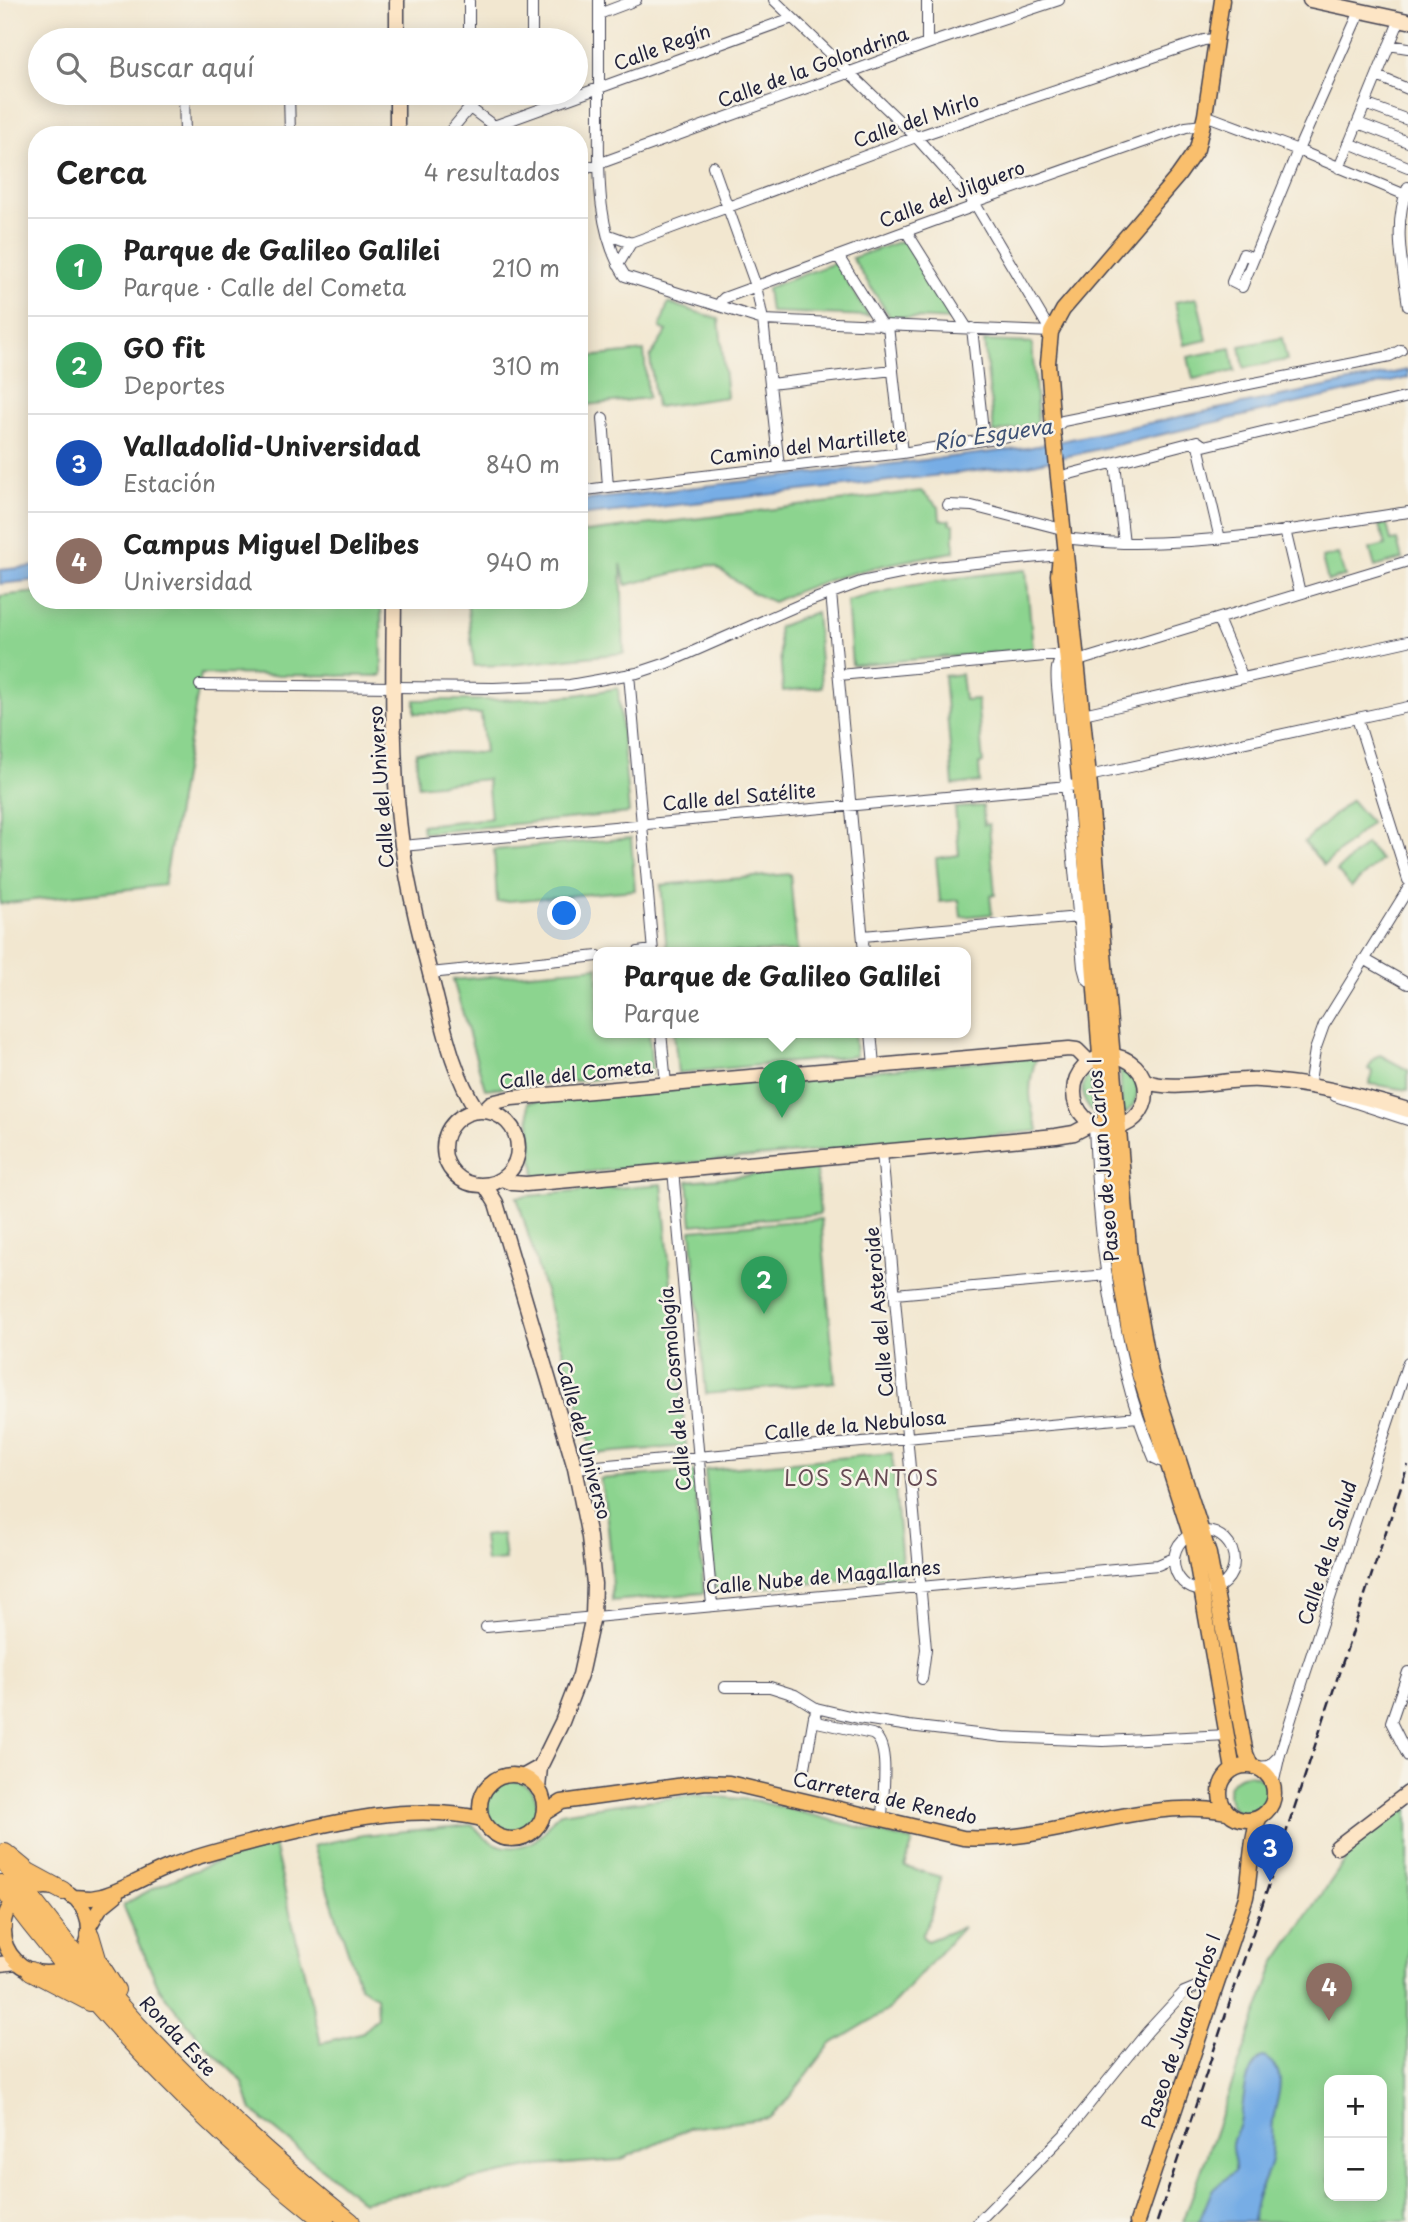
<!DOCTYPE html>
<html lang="es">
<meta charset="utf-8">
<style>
:root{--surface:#fff;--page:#f2f2f2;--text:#222;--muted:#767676;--line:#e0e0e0;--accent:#ea580c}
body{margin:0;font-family:"Playpen Sans",sans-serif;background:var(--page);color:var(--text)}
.controls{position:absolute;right:21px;bottom:21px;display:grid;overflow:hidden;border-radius:14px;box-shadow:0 4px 18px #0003}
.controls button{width:63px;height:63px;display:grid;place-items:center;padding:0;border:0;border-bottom:2px solid var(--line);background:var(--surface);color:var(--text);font:35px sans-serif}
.you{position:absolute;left:565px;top:914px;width:24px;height:24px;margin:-18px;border:5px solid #fff;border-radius:50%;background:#1a73e8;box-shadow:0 0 0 10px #1a73e833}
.badge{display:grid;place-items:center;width:46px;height:46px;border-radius:50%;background:var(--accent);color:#fff;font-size:23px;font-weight:700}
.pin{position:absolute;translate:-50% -58px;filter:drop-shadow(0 2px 4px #0008)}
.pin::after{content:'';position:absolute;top:37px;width:24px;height:21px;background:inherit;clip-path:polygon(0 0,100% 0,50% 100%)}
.popup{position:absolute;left:593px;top:947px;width:378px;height:91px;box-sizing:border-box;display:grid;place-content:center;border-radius:14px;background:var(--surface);filter:drop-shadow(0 2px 5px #0005);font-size:23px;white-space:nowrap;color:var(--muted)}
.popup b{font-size:26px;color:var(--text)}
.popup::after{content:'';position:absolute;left:50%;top:100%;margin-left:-14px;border:14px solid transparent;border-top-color:var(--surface)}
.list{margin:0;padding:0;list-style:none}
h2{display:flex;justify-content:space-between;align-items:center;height:91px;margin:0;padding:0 28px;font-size:30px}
h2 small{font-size:23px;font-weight:400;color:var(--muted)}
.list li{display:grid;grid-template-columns:46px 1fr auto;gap:21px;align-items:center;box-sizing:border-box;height:98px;padding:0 28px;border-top:2px solid var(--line)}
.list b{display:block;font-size:26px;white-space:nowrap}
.list p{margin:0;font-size:23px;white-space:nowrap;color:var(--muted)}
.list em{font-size:23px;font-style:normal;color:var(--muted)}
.icon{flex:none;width:38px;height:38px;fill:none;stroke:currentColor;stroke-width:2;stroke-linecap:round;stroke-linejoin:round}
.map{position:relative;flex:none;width:1408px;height:2222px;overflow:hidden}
.search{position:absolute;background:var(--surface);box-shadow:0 4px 18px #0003;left:28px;top:28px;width:560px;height:77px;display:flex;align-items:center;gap:18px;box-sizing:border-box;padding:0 24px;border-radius:38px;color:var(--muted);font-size:26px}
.panel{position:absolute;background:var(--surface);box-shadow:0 4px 18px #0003;left:28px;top:126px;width:560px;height:483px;border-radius:28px}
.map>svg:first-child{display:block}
.green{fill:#8cd48f;stroke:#577b65;stroke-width:2;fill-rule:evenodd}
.water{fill:#77ade5;stroke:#4c6890;stroke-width:2}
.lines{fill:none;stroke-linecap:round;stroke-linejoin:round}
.street-casing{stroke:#414051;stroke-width:12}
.secondary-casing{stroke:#414051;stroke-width:17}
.primary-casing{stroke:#414051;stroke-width:17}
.highway-casing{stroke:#414051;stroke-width:20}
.street{stroke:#fff;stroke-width:10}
.secondary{stroke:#fde5c5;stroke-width:14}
.primary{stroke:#f9bf6d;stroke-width:14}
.highway{stroke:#f9bf6d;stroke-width:18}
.rail{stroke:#22223b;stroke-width:2.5;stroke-dasharray:10 5;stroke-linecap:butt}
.labels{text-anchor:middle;stroke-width:5;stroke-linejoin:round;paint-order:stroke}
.street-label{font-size:19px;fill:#22223b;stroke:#f7f3e8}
.water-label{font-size:21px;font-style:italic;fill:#405376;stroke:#f7f3e8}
.neighbourhood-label{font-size:21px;letter-spacing:2px;fill:#664b54;stroke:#f7f3e8}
</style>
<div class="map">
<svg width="1408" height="2222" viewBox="0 0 1408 2222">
<rect width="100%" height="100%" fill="#f7f3e8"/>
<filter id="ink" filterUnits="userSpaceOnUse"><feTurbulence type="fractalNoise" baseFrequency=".0143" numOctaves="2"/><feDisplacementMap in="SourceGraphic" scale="14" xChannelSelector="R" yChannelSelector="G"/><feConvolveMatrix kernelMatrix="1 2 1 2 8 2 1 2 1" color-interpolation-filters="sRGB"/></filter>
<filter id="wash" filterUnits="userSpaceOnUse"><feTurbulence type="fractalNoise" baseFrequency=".00686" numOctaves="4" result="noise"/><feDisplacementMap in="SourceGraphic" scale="28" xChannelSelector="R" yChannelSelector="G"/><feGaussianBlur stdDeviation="1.57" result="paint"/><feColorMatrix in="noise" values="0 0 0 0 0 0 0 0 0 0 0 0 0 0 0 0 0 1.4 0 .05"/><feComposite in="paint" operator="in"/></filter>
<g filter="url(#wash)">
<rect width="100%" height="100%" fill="#f2e7d0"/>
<!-- green -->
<path class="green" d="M904 240 954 320 890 317 852 258Z
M835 263 869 316 770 312 767 288Z
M1197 298 1207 340 1184 345 1175 302Z
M668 303 719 319 727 397 656 407 650 357 667 331 660 328Z
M1282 338 1287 360 1244 368 1240 346Z
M984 341 1032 343 1038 424 994 433Z
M1231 348 1235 371 1193 379 1188 357Z
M644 351 648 398 579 406V358Z
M921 491 939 507 940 520H950V524H954V552C893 562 829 575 773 602L753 593 716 567 708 565 626 585 621 564 624 653 510 665 474 666 467 600H579V533Z
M1387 524 1391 541 1397 540 1402 559 1375 567 1370 549 1385 545 1379 525Z
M1338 554 1345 576 1328 581 1322 558Z
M1026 570 1033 649 852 665 847 601C906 584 965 576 1026 570Z
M37 592V600H381L382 676 201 674 164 885 0 904V596Z
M816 612 822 687 783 691 778 627Z
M961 674 964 700 977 699 983 763 979 764 980 782 953 785 944 676Z
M618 688 629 813 423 833 422 825 491 818 487 779 418 786 416 752 485 753 481 714 415 713V700C483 700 551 702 618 688Z
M1351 800 1371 823 1324 865 1304 842Z
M983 806 984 825 989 824 995 895 990 896 992 914 961 917 959 900 940 902 936 858 959 855 955 808Z
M631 838 635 890 497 902 494 850Z
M1366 844 1381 860 1351 887 1337 871Z
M790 874 797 952H667L661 885Z
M598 967V1032H649L652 1074 485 1089 453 980Z
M674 1032H854L856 1056 678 1073Z
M1380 1055 1408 1070V1090L1370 1084 1372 1071 1368 1069 1375 1057Z
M1037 1056C1027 1084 1028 1105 1039 1131L535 1177 528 1102Z
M1120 1065C1141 1074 1144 1104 1122 1115Z
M1097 1068 1099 1116C1080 1107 1075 1078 1097 1068Z
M816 1169 820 1214 692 1225 688 1181Z
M662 1184 686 1446 593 1454 517 1197Z
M821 1219 835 1382 706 1394 691 1230Z
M892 1453 903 1575 716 1592 705 1470Z
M694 1471 704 1593 612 1601C612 1559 609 1520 600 1479Z
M502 1534 505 1560 486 1562 483 1536Z
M1228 1794a20 20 0 1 1 40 0a20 20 0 1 1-40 0Z
M487 1806a25 25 0 1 1 50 0a25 25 0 1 1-50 0Z
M695 1795 753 1800 913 1841 905 1867 941 1877 930 1918 922 1936 927 1941 963 1927 888 2010 830 2045 784 2104 769 2118 689 2128 620 2160 539 2166 363 2202 252 2111 243 2082 203 2043 159 1988 123 1905C170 1877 221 1859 274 1845L321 2043 363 2032 377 2017 376 1996 360 1987 313 1846 363 1835 471 1825C477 1828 481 1835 487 1839 505 1852 529 1849 543 1833 550 1826 550 1818 561 1813L611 1805Z
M1408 1806V2221L1183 2222 1275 1963 1359 1840ZM1329 2080H1382V2196H1329Z"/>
<!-- water -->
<path class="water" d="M1408 370V378L1029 465 579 516V501L1027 448Z
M37 566V580L0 584V570Z
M1264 2057C1291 2072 1276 2098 1273 2121 1271 2134 1274 2146 1271 2159 1267 2183 1253 2194 1253 2222H1199L1212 2190 1235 2171C1236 2162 1231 2152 1232 2144 1233 2136 1239 2130 1240 2123 1244 2104 1243 2065 1264 2057Z"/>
</g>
<g filter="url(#ink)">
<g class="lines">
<defs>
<path id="street" d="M469 0V40
M599 0C599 38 599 76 599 113 599 166 595 230 625 276L763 320 1051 332
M774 0 916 137 974 202 1051 332
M927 0V44
M599 14 636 0
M526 40 532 34V0
M1389 45 1408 48
M1377 76 1408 89
M184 93 185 135
M289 93 290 135
M469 93 470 108 494 126 792 18
M1365 104 1408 120
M1205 115 1298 150 1408 196
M1358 123 1408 142
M447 135 482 93
M1349 143 1408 167
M713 166 756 286 763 320 779 467
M1339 168 1400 19
M579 171 927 44 1059 0
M1408 187C1392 225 1403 267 1408 306
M906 231 967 328
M609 235 631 243 916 137 1204 40 1216 39
M838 256 882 326
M1254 258 1243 254 1232 282 1242 287 1298 150 1360 11
M618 265 631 243
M721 306V301L724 298 969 208 974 202 1186 127 1203 125
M888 326 902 453
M972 328 984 440
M770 384 893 370
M603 418 608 487 902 453 1053 429 1063 421 1390 356 1401 350
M1197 441 1220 539
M1115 463 1124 543
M1058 477 1197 441 1204 446 1408 397
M579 491 608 487
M948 505 972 506 1062 529
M1285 530 1300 593
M1063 538C1085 540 1106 543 1127 543 1221 544 1315 526 1408 512
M831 593 864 952
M1218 619 1243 678
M1066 653C1055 664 1056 671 1057 686L1083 967 1086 978 1095 986
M1078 661 1408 561
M629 674 653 952
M839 675 1066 654
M200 685 494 688 570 685 637 673 667 663 799 605 861 582 934 567 1060 555
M1083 714 1408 641
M1357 718 1408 880
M1084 777 1408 707
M402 846 1079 785
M863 936 1079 917
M638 952 652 950
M1364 959 1408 984
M430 973 598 956
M661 1032 666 1084
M871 1032 874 1065
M1309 1087 1315 1050 1324 1025 1408 889
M1335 1096 1408 1120
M1094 1125C1098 1231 1111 1360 1154 1458L1169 1465
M882 1152 926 1649 922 1679
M673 1170 712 1605
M895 1294 1107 1275
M575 1468 1138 1417
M1174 1561a30 30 0 1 1 60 0a30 30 0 1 1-60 0Z
M486 1627 1158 1565 1174 1558
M1408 1672 1391 1722 1408 1756
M725 1687H770L795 1695 816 1708 858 1718 909 1726 1003 1737 1103 1741 1228 1735
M816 1708 815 1716 817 1722 872 1734C892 1742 882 1799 882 1819
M1256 1767 1269 1766 1280 1755
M803 1779 814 1716
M1273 1785 1280 1754 1305 1674 1408 1362
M978 2222 1064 2135 1148 2031 1184 1992 1201 1985 1215 1990"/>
<path id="secondary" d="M397 0V40
M1310 0 1408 21
M397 93V135
M394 600C393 682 391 764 402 845 409 893 421 939 433 985 444 1028 453 1074 477 1110
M1074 1092a36 36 0 1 1 72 0a36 36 0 1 1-72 0Z
M1146 1081C1170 1093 1228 1078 1259 1080 1309 1083 1360 1095 1408 1110
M484 1110 491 1103 512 1098 1069 1049 1077 1050 1089 1062
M444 1148a37 37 0 1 1 74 0a37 37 0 1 1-74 0Z
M503 1179 513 1183 526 1184 1056 1136 1074 1133 1091 1124
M485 1185 496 1203 575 1468 589 1537 594 1584 593 1616 580 1675 562 1722 540 1767 538 1789
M522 1777 540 1767
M1337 1847 1408 1793
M0 1939 2 1936
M0 1964 17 1962"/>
<path id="primary" d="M1222 0 1205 115 1197 149 1178 176 1063 310 1051 332 1048 363 1053 429 1089 776 1130 1259 1151 1373 1209 1554 1246 1754 1251 1766
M1060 556 1058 575 1079 778 1111 1201 1119 1272 1129 1331 1139 1374 1193 1543 1233 1770
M1220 1793a27 27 0 1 1 54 0a27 27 0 1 1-54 0Z
M480 1807a32 32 0 1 1 64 0a32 32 0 1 1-64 0Z
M543 1814 562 1802 706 1782 729 1783 963 1838C1051 1844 1140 1796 1227 1812
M3 1930a43 43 0 1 1 86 0a43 43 0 1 1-86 0Z
M73 1897 91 1898 102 1896C126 1889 147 1875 171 1866 201 1854 233 1847 264 1839 333 1822 411 1802 482 1819
M90 1925 100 1908 116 1895
M1137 2222 1246 1897C1251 1874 1250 1835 1260 1817"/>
<path id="highway" d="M5 1853 28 1872 63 1891
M0 1855C97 1995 218 2116 351 2222
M0 1884C94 2010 202 2124 325 2222
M0 1921 2 1926
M90 1935 98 1962 116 1990
M31 1971 90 2002"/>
</defs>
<!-- street casing -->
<use href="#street" class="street-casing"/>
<!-- secondary casing -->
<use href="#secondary" class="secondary-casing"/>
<!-- primary casing -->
<use href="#primary" class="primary-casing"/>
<!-- highway casing -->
<use href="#highway" class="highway-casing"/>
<!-- street -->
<use href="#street" class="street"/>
<!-- secondary -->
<use href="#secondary" class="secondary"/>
<!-- primary -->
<use href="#primary" class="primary"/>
<!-- highway -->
<use href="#highway" class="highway"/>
<!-- rail -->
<path class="rail" d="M1157 2222 1408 1465"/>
</g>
</g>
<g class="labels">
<!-- street labels -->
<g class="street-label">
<text transform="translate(662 47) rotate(-20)" y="7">Calle Regín</text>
<text transform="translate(813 67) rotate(-20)" y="7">Calle de la Golondrina</text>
<text transform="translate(916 120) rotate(-19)" y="7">Calle del Mirlo</text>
<text transform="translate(952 194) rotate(-21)" y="7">Calle del Jilguero</text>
<text transform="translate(808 446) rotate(-7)" y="7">Camino del Martillete</text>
<text transform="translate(381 787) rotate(-94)" y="7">Calle del Universo</text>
<text transform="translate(739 797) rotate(-5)" y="7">Calle del Satélite</text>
<text transform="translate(576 1074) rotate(-6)" y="7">Calle del Cometa</text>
<text transform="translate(1103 1160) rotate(-95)" y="7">Paseo de Juan Carlos I</text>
<text transform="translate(879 1312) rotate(-95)" y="7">Calle del Asteroide</text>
<text transform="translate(675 1389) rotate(-95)" y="7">Calle de la Cosmología</text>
<text transform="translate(855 1425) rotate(-5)" y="7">Calle de la Nebulosa</text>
<text transform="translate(584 1440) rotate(75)" y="7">Calle del Universo</text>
<text transform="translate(1327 1553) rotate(-72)" y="7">Calle de la Salud</text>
<text transform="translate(823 1577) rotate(-5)" y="7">Calle Nube de Magallanes</text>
<text transform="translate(885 1798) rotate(12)" y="7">Carretera de Renedo</text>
<text transform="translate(1181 2031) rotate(-71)" y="7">Paseo de Juan Carlos I</text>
<text transform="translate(178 2036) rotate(47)" y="7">Ronda Este</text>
</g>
<!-- water labels -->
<g class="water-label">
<text transform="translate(993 435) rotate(-8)" y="7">Río Esgueva</text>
</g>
<!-- neighbourhood labels -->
<g class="neighbourhood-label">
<text x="862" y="1486">LOS SANTOS</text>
</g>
</g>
</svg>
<div class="controls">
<button>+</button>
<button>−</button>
</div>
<div class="you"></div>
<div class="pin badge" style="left:782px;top:1118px;background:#2e9e5b">1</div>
<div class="popup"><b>Parque de Galileo Galilei</b>Parque</div>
<div class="pin badge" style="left:764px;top:1314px;background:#2e9e5b">2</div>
<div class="pin badge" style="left:1270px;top:1882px;background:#1a4fb4">3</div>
<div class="pin badge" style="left:1329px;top:2021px;background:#8d6e63">4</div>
<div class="search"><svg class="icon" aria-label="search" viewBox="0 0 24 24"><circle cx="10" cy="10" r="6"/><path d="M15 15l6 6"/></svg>Buscar aquí</div>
<section class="panel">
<h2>Cerca<small>4 resultados</small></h2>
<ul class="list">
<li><span class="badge" style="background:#2e9e5b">1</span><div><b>Parque de Galileo Galilei</b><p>Parque · Calle del Cometa</p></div><em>210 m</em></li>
<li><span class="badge" style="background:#2e9e5b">2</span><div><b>GO fit</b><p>Deportes</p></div><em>310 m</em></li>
<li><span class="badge" style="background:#1a4fb4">3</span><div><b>Valladolid-Universidad</b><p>Estación</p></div><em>840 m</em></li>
<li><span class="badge" style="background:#8d6e63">4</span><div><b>Campus Miguel Delibes</b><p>Universidad</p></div><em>940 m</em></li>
</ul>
</section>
</div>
